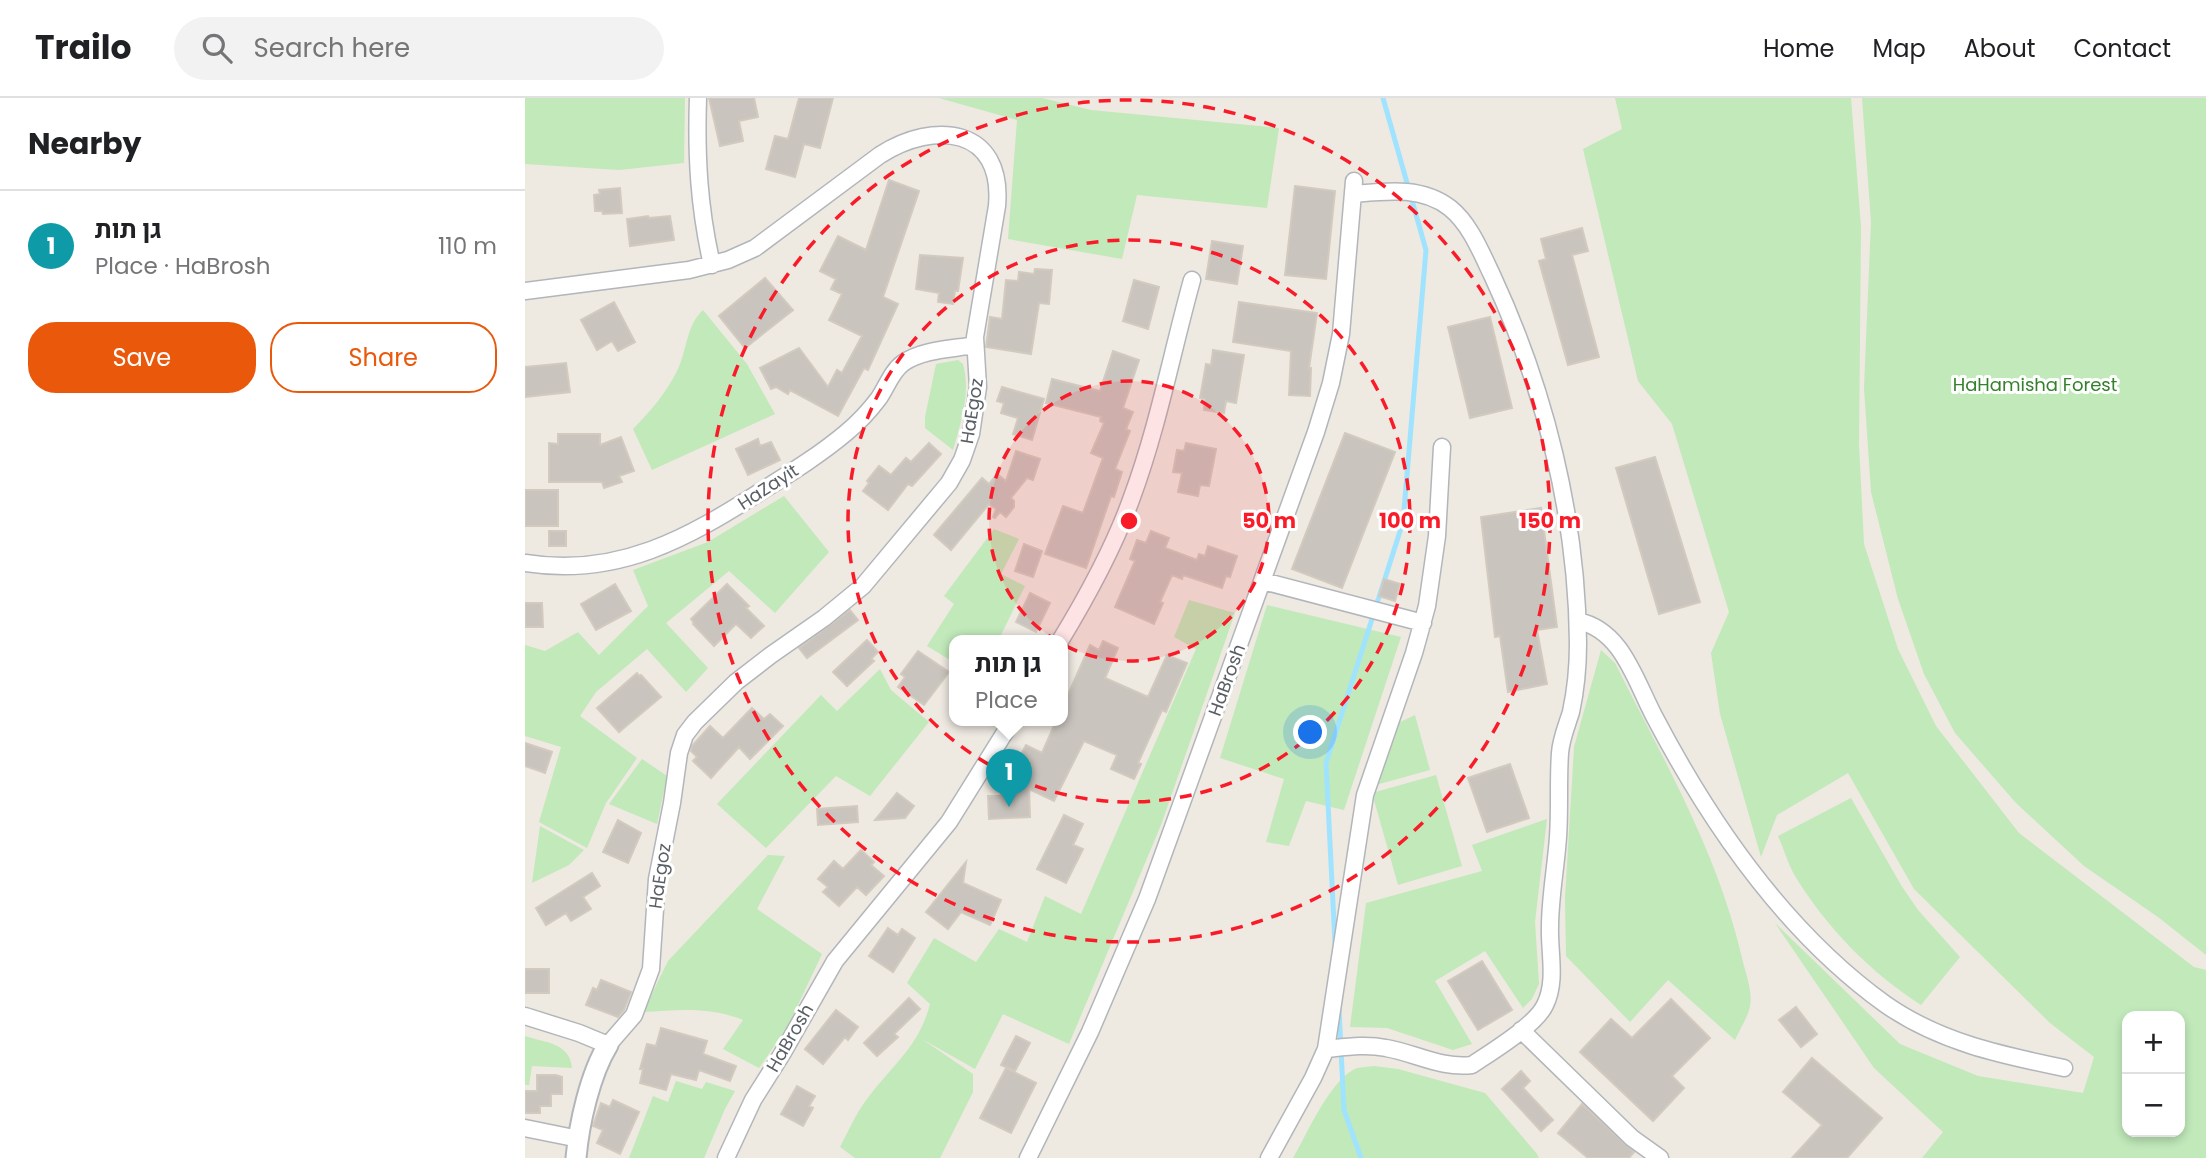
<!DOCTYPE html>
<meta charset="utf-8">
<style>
:root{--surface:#fff;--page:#f2f2f2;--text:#202124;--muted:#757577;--line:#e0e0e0;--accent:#ea580c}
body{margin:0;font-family:Poppins,Heebo,sans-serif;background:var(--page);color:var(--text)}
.controls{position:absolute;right:21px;bottom:21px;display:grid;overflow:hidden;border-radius:14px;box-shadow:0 4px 10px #0003}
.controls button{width:63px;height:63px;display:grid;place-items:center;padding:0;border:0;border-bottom:2px solid var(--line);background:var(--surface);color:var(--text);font:35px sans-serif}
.you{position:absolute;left:786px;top:635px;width:24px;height:24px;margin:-18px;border:5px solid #fff;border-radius:50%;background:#1a73e8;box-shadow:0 0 0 10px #1a73e833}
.badge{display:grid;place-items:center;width:46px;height:46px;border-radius:50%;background:var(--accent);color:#fff;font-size:23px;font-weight:700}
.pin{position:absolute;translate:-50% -58px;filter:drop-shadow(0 2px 4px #0008)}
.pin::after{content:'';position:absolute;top:37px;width:24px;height:21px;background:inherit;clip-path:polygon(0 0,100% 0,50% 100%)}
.popup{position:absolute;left:424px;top:537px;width:119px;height:91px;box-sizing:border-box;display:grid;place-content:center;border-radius:14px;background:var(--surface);filter:drop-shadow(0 2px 5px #0005);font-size:23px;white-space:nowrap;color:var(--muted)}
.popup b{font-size:26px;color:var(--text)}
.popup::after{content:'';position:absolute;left:50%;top:100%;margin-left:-14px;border:14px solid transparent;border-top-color:var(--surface)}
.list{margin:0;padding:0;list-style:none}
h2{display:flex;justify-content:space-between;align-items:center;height:91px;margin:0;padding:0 28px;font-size:30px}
h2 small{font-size:23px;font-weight:400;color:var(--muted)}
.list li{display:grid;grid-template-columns:46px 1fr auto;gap:21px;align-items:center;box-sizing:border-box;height:112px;padding:0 28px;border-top:2px solid var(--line)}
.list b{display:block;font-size:26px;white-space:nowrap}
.list p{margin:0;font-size:23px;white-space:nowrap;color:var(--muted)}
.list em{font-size:23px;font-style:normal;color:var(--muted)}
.actions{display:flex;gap:14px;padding:21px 28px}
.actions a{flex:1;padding:16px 0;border:2px solid var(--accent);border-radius:28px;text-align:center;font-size:24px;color:var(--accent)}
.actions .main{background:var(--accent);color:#fff}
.icon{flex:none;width:38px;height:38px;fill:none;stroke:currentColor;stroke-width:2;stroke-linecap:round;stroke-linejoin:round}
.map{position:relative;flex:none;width:1681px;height:1060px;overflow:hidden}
header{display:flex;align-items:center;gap:42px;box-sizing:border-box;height:98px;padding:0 35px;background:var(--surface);border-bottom:2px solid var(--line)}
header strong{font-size:33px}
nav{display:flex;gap:38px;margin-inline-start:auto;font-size:24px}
.search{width:490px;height:63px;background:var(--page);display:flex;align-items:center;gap:18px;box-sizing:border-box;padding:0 24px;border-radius:38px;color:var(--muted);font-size:26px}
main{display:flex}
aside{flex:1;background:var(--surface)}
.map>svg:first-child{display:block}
.green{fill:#c1e9ba;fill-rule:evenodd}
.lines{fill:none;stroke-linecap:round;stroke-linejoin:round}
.stream{stroke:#a0e3ff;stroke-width:5}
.building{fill:#c9c4be;stroke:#d3cabf;stroke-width:2}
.minor-casing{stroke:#b2b6ba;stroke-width:19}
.tertiary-casing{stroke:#b2b6ba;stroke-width:23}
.minor{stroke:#fff;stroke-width:16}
.tertiary{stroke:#fff;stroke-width:19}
.ring{fill:none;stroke:#fa1b29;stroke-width:3.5;stroke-dasharray:12 9}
.labels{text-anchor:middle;stroke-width:6;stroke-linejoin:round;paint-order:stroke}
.park-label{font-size:18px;fill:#33822b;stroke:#fff}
.street-label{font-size:18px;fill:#595f64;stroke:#fff}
.centre{fill:#fa1b29;stroke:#fff;stroke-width:3.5}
.ring-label{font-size:21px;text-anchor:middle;font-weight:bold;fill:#fa1b29;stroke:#fff;stroke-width:6;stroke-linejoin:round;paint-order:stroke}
</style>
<header>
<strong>Trailo</strong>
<div class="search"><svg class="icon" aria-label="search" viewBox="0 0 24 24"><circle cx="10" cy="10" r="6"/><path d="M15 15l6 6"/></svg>Search here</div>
<nav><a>Home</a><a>Map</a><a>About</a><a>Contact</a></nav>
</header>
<main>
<aside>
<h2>Nearby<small></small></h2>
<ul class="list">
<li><span class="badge" style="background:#0f9aa8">1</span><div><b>גן תות</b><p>Place · HaBrosh</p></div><em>110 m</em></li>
</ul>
<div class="actions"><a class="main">Save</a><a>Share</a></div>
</aside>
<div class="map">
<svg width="1681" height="1060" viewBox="0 0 1681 1060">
<rect width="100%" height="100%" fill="#eee9e1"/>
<!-- green -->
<path class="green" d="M0 0H160L159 65 94 72 0 66Z
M414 0H517L566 12 754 30 742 110 612 97 597 161 483 141 492 22Z
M1090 0H1326L1336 129 1334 346 1339 446 1373 551 1411 628 1494 735 1669 869 1681 872V1060H1397L1418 1034 1349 970 1250 825 1375 946 1453 978 1558 995 1569 959 1525 925 1389 791 1323 675 1252 717 1236 759 1195 616 1186 555 1204 514 1147 326 1113 283 1058 51 1097 31ZM1602 918H1655V1034H1602Z
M1337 0H1681V857L1633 819 1559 768 1491 705 1430 635 1399 576 1373 501 1346 394 1339 290 1346 124Z
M178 212 222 266 250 316 127 372 108 331C125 314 141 295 152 273 162 254 161 227 178 212Z
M433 262 438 266C446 295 436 324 428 352L400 330V319L411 266Z
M259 398 304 454 250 515 204 473 141 525 183 570 161 594 122 551 71 594 55 618 112 660 81 705 62 750 14 724 36 649 0 638V547L20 553 53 534 74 557 123 508 108 472 183 444Z
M469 431 494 441 476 476 500 488 473 543H430V565L402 548 429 506 419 498Z
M664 502 710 515 636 727 544 946 478 916 450 971 397 941 448 976V994L415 1060H330L315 1049C323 1034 331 1015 342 1001 367 967 394 949 405 906L382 885 409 840 451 864 474 831 502 844 520 798 556 816 671 551 649 539Z
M742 507 876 539 819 712 781 703 764 748 741 744 759 681 695 660Z
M1076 552 1090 565C1138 661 1193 755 1217 860 1220 874 1228 893 1225 908 1223 919 1215 931 1210 942L1143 882 1105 924 1041 858 1040 800 1049 649Z
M355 571 366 592 404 624 345 698 311 678 241 750 192 706 296 597 312 613Z
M890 617 905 672 847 688 871 626Z
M117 661 142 678 132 726 84 706Z
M911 677 937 768 873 787 847 695Z
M1326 700 1376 787 1393 812 1435 859 1396 907C1346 875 1301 829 1270 778 1263 766 1259 751 1253 738Z
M1022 721 1010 824 1014 886 1007 901 998 910 960 853 910 883 947 946 928 952 862 930 825 929 841 805 957 773 947 747Z
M15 728 59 752 44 767 7 785Z
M243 757 260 758 232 811 297 856 263 928 234 970 198 951 218 922C185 908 152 912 118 914L143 863Z
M0 938C21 945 45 945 47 970L7 968 4 987H0Z
M849 968 873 971 960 995 1012 1056 1014 1060H768C782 1036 806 980 832 970 837 969 844 969 849 968Z
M151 983 177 991 181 984 210 993 200 1011 179 1060H104L128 998 143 1004Z"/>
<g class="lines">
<!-- stream -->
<path class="stream" d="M810 845 801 665 878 424 901 152 858 0
M814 911 819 1012 836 1060"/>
</g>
<!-- building -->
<path class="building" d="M184 0H229L233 19 214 23 218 43 195 48Z
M274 0H308L295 50 279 46 270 79 241 71 250 38 263 41Z
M364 82 394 93 358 199 373 206 343 272 339 270 313 318 265 292 263 296 251 289 246 291 235 270 274 250 303 289 312 272 317 275 337 238 304 222 317 196 306 191 311 181 295 173 313 138 341 152Z
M770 88 810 93 801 181 760 177Z
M95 90 97 115 78 116 77 113H70L69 97 75 96 74 92Z
M123 118 124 120 145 118 149 142 105 148 102 121Z
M1057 130 1063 153 1047 157 1074 259 1043 267 1014 163 1021 161 1016 141Z
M687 143 718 148 712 186 681 181Z
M395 157 438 160 433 193H430L428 206 413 204 414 195 391 191Z
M510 171 527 172 524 206 514 205 506 256 461 249 465 219 477 221 481 182 493 183 494 174 509 176Z
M240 180 268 212 220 250 194 218Z
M609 182 634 189 623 231 598 223Z
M89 204 110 244 93 253 87 243 72 252 56 222Z
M714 204 792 215 784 270H786L785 298 764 297 766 253 708 244Z
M965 219 987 310 945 320 923 229Z
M688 252 719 257 711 305 701 303 699 315 679 312 680 301 675 300 681 266 686 267Z
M588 253 614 262 598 310 608 314 601 331 605 333 590 371 597 374 589 399 586 398 561 470 520 456 538 408 558 415 578 360 566 355 579 325 575 323 576 319 521 305 527 281 575 293Z
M41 265 45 294 0 299V269Z
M477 289 519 301 507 342 488 336 493 320 476 315 479 305 472 303Z
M820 335 870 354 817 490 767 471Z
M33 336H75V347L96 339 109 373 94 378 97 384 79 390 77 384H24V345L33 346Z
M233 341 235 348 246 344 255 362 223 377 211 351Z
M404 345 416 356 387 388 383 386 363 412 338 393 344 385 342 383 354 368 366 377 381 360 386 364Z
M661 345 691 351 684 388 675 387 673 398 653 394 657 375 648 374 652 352 659 353Z
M491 353 515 361 508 382 502 380 486 400 489 403V409L481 419 475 414 470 420 468 419 471 411 464 406 426 452 409 437 457 380 464 386 472 376 481 383Z
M1130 359 1175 504 1134 516 1091 370Z
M0 392H33V428H0Z
M1016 410 1032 529 1012 532 1022 586 983 594 975 538 970 539 956 419Z
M24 433H41V448H24Z
M626 433 644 440 640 450 672 462 674 456 680 458 683 448 712 458 705 479 701 478 697 490 658 477 657 481 647 477 635 504 638 505 629 526 590 509 610 463 605 461 612 442 621 445Z
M499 446 517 453 508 479 490 473Z
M859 481 875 486 870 503 854 498Z
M90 486 106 513 71 532 56 506Z
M202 486 224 508 221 510 239 528 226 540 211 526 189 548 168 526 169 525 166 521Z
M505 495 525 505 511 534 491 524Z
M0 505H17L18 529H0Z
M325 512 333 522 282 560 274 550Z
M342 542 353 554 346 561 349 563 322 588 308 574Z
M578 543 593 550 580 580 623 599 642 557 662 565 641 614 637 612 613 665 616 666 609 681 586 671 592 657 559 643 529 703 504 691 505 719 464 721 463 698H475L501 647 517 655 531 623H538V608L565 547 574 552Z
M393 553 424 574 399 607 373 589 380 579 376 576Z
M112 575 114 578 116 577 136 599 94 634 72 610Z
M227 610 239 621 245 616 258 628 225 661 214 649 186 680 168 663 172 659 166 653 167 648 185 628 198 640Z
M0 645 27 654 20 675 0 668Z
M985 666 1004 720 962 734 943 680Z
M372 695 389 708 380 720 350 722Z
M332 708 333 724 293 727 292 711Z
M539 717 558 726 548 747 558 751 541 785 512 771Z
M93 722 116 735 103 765 78 754Z
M336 752 349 764 346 767 359 778 341 797 332 789 314 808 298 794 303 789 293 781 309 763 318 771Z
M441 764 438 785 476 802 465 827 436 814 423 831 401 814Z
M67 775 75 788 58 799 66 811 46 823 41 815 21 827 11 810Z
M363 830 373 837 377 831 390 840 368 874 344 858Z
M957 863 987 912 953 932 923 883Z
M0 871H24V895H0Z
M76 882 106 894 99 912 93 919 61 907 68 890 72 892Z
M384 900 395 911 369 936 373 939 352 958 339 945Z
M1146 901 1185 940 1147 978 1159 990 1128 1023 1055 954 1086 921 1107 940Z
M1271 909 1292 936 1276 949 1254 922Z
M311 912 333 929 323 942 320 939 298 966 280 951Z
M136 930 182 943 178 956 211 968 205 983 174 972 171 982 146 976 141 992 115 985 118 971H115L122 946 131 948Z
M491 938 505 945 490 973 476 967Z
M1287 960 1357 1020 1322 1060H1267L1297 1027 1258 994Z
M481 970 511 985 486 1035 455 1020Z
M996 973 1005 983 998 990 1028 1022 1016 1033 977 991Z
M12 977H31L37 979V996H26V1008H15V1015H0V993H12Z
M272 988 290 998 284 1008 288 1010 278 1028 256 1016Z
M88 1002 114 1014 95 1056 72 1045 78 1032 68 1028 76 1005 85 1009Z
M1057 1006 1109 1054 1104 1060H1063L1033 1035Z"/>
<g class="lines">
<defs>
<path id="minor" d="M173 0C171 59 174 110 187 167
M0 193 164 172 203 162 230 150 355 57C409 22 479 29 472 108L450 239 453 289 446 336 437 362 424 385 338 488 299 520 246 557 211 584 170 624 160 637 154 655 147 705 132 781 126 871 109 917 83 947 54 935 0 918
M0 465C93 480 163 440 238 392 267 374 296 356 322 334 334 324 345 312 354 300 362 288 367 273 378 265 398 251 428 251 450 247
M738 483 898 525
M1053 523C1097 532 1110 582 1129 618 1185 725 1260 834 1360 906 1414 944 1476 957 1539 970
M535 543C563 497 589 450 607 399 633 329 647 254 667 182
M996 932 1107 1040 1135 1060
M801 951C821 949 841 946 861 950 890 955 917 971 947 967 966 954 1011 927 1020 907 1032 883 1024 854 1025 829 1025 799 1031 769 1033 739 1035 711 1033 683 1035 655 1036 641 1042 627 1046 614 1051 591 1053 568 1053 545 1052 419 1020 291 967 177 956 154 945 126 925 110 897 88 861 93 828 96
M0 1030 54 1041
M201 1060 228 1002 257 956 310 863 424 724 487 623
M503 1060 565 934 622 801 791 334 806 285 816 236 829 83
M744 1060 788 980 801 951 840 697 889 555 902 508 912 438 917 349"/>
<path id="tertiary" d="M51 1060C54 1026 65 976 83 947"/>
</defs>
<!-- minor casing -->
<use href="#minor" class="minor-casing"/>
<!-- tertiary casing -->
<use href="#tertiary" class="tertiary-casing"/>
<!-- minor -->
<use href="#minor" class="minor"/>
<!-- tertiary -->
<use href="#tertiary" class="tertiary"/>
</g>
<!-- distance rings -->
<circle cx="604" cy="423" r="140" fill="#fa1b29" fill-opacity=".12"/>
<g class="ring">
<circle cx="604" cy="423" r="140"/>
<circle cx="604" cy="423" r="281"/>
<circle cx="604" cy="423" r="421"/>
</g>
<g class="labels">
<!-- park labels -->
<g class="park-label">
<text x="1510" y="293">HaHamisha Forest</text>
</g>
<!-- street labels -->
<g class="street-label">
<text transform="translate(447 313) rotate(-81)" y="6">HaEgoz</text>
<text transform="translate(243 389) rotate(-33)" y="6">HaZayit</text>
<text transform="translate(702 582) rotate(-70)" y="6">HaBrosh</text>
<text transform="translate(135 778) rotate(-82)" y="6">HaEgoz</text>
<text transform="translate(265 940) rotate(-60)" y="6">HaBrosh</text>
</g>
</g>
<circle cx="604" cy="423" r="10" class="centre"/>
<g class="ring-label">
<text x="744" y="430">50 m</text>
<text x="885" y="430">100 m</text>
<text x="1025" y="430">150 m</text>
</g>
</svg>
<div class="controls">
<button>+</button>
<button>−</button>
</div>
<div class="you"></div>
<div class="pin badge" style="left:484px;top:709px;background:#0f9aa8">1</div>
<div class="popup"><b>גן תות</b>Place</div>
</div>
</main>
